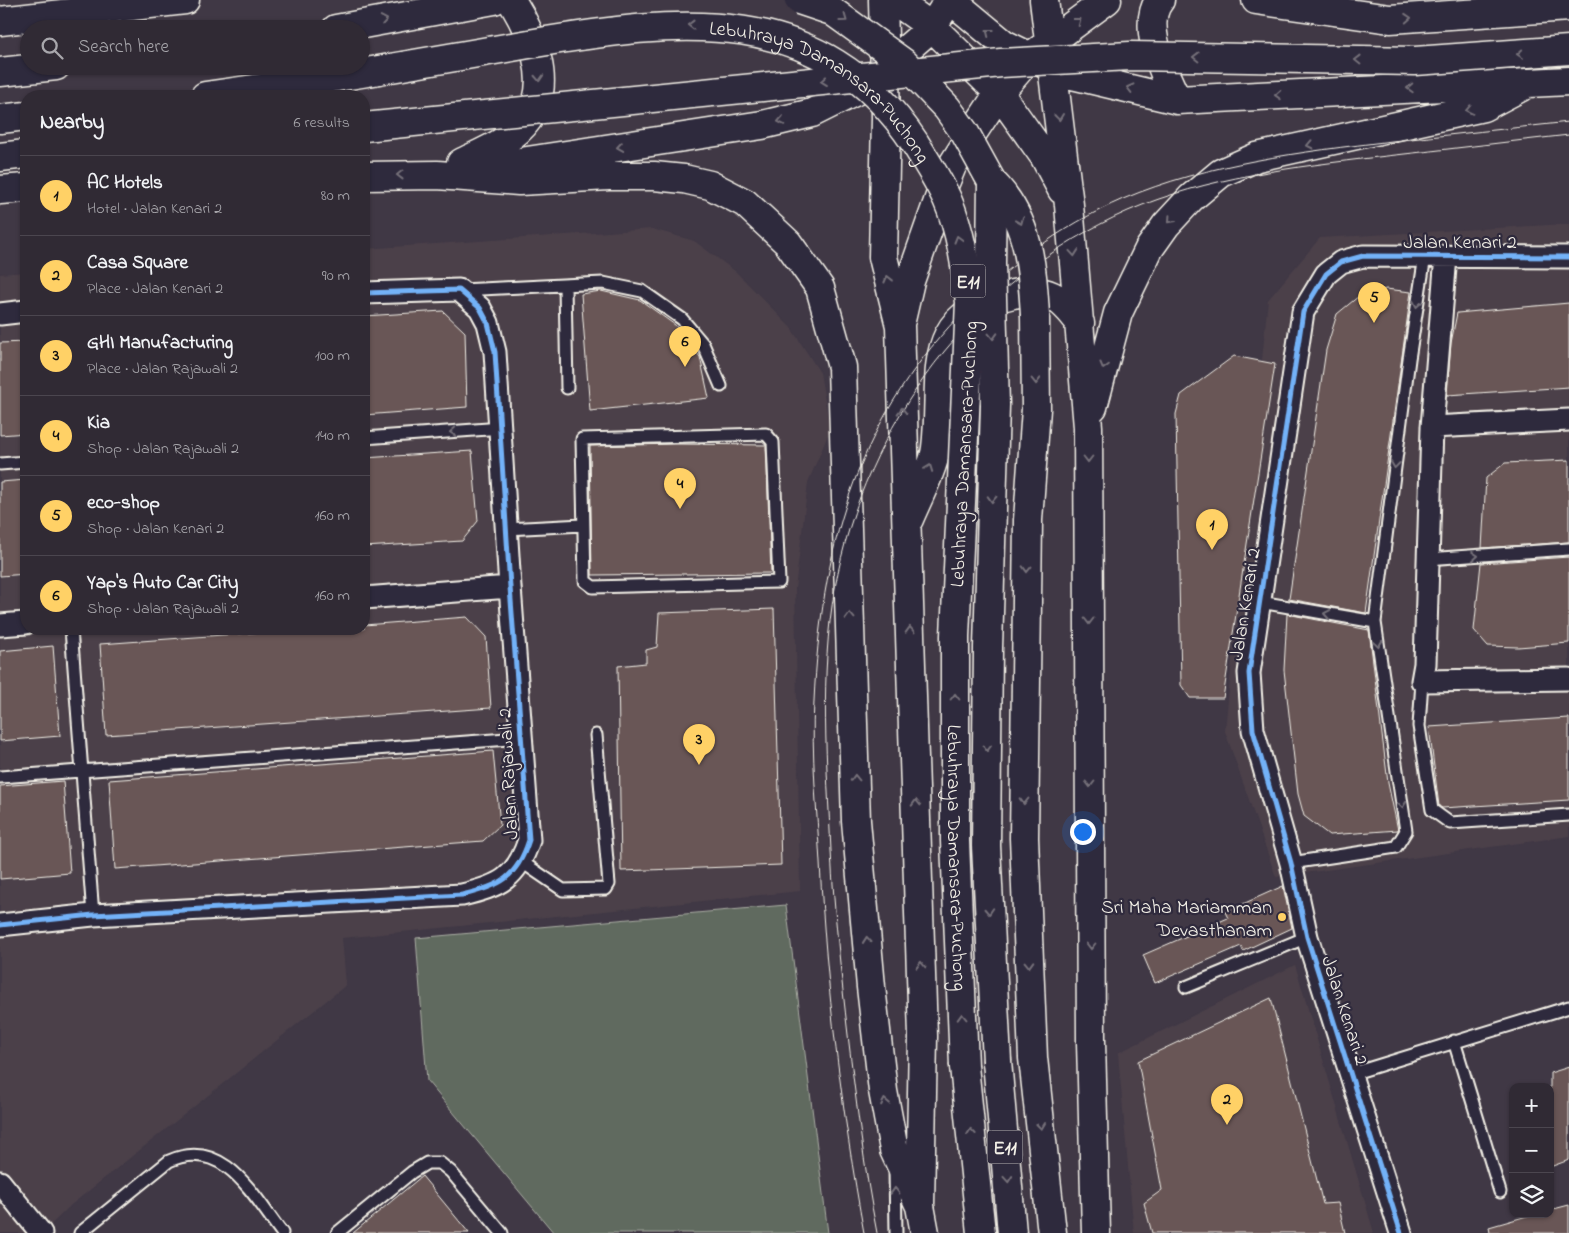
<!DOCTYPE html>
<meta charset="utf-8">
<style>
:root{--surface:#302a34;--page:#38323c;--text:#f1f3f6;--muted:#a8a7ac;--line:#4b464f;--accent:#ffd166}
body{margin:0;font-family:"Indie Flower",sans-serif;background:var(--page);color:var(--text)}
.controls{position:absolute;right:15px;bottom:15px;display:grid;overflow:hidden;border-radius:10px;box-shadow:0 1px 4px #0004}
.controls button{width:45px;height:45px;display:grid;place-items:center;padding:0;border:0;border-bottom:1px solid var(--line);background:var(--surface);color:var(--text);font:25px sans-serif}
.you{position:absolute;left:1082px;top:831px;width:18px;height:18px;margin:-12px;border:4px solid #fff;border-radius:50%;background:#1a73e8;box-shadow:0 0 0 8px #1a73e833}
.badge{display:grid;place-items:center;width:32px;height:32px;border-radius:50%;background:var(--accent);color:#111;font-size:16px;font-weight:700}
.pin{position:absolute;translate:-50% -41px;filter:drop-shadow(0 1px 2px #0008)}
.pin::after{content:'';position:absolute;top:26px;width:18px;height:15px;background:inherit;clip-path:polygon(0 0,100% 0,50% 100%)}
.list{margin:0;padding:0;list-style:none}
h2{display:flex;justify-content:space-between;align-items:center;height:65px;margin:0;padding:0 20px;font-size:21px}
h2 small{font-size:16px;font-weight:400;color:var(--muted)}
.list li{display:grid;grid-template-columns:32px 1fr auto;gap:15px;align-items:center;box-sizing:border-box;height:80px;padding:0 20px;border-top:1px solid var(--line)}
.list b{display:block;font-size:19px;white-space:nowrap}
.list p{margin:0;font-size:16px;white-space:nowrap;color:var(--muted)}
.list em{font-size:16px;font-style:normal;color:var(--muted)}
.icon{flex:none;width:28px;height:28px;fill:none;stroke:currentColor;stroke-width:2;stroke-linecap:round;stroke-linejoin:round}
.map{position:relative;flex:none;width:1569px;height:1233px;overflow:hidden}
.search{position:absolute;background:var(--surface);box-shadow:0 1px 4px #0004;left:20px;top:20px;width:350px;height:55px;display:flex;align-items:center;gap:12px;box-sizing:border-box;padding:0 18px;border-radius:28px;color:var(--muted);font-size:19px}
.panel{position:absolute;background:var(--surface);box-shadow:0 1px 4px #0004;left:20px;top:90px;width:350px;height:545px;border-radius:20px}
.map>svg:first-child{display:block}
.built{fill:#4c414a}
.green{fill:#606a5f;stroke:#aaaea4}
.building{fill:#695757;stroke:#f4f1e8}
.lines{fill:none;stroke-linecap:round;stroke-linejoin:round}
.lane-casing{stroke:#f4f1e8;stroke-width:15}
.street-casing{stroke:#f4f1e8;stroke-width:25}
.highway-casing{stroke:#f4f1e8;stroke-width:31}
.lane{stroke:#2f2a3d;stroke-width:11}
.street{stroke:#2f2a3d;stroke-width:21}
.highway{stroke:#2f2a3d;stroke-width:28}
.tram{stroke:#f4f1e8;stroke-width:1}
.highway-bridge-casing{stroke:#f4f1e8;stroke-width:31;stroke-linecap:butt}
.highway-bridge{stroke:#2f2a3d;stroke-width:28}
.cycleway-casing{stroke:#2f2a3d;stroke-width:8}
.cycleway{stroke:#73b2f8;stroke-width:5}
.oneway{stroke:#747079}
.poi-dot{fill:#ffd166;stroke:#2f2a3d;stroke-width:2}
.labels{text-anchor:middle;stroke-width:4.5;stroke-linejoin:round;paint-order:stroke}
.shield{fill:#2f2a3d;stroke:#b9b5b5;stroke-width:1}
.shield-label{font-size:19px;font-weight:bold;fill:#f4f1e8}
.street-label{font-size:20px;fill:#f4f1e8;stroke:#2f2a3d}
.poi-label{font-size:20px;fill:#f4f1e8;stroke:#2f2a3d;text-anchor:end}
</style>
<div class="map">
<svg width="1569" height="1233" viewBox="0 0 1569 1233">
<rect width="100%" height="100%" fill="#403845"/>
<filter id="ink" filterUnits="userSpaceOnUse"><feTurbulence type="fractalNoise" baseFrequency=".02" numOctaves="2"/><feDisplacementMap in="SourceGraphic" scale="10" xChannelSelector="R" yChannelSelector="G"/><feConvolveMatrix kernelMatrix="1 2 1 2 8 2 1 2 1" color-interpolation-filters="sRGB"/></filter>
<g filter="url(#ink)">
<!-- built -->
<path class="built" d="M1569 224V836L1276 877 1225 731 1268 300 1320 238Z
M652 229 694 241 736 272 791 328 820 373 830 430 808 482 795 589 800 891 342 938 346 985 72 1204 42 1233H0V274L26 272V629H364V249Z
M1295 965 1374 1233H1134L1118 1053Z"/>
<!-- green -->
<path class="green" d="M786 905 828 1233H554L427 1081 416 938Z"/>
<!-- building -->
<path class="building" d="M1386 289 1411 292 1366 613 1289 599 1326 350 1337 314 1359 296Z
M601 291 640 300 675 325 700 357 709 398 590 411 581 294Z
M1569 303V387L1447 395 1451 343 1457 313Z
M443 311 465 332 467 407 364 415V316Z
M26 342V433L0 435V343Z
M1234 356 1275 364 1223 698H1190L1181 685 1176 414 1181 395Z
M676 444 766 445 771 573 592 575 590 446Z
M472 451 478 521 462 541 364 547V458Z
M1569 460V542L1482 548 1486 478 1505 463Z
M26 480V574L0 576V482Z
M1569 557V643L1518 647 1488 646 1474 630 1481 563Z
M774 609 781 865 621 871 618 666 646 663V650L657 647 659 613Z
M1287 614 1369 630 1388 783 1398 830 1329 835 1304 816 1298 794 1284 670Z
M467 617 486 637 491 708 106 735 100 644 305 629H364V625Z
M53 646 60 736 0 741V651Z
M1569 718V800L1442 808 1439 806 1429 727Z
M493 751 500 825 483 841 115 869 109 780Z
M63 781 70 873 0 879V786Z
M1283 886 1292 928 1243 951 1241 946 1155 983 1143 955 1228 918 1225 912Z
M1271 998 1323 1204 1338 1203 1345 1233H1152L1144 1203 1162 1190 1138 1061Z
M1569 1067V1160L1550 1167V1073Z
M422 1176 469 1233H353Z
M1569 1205V1233H1490L1489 1227 1534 1214H1550V1210Z"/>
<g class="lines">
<defs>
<path id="lane" d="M565 286 567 388
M461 290 603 283 642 291 682 319 703 344 721 386
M766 434 773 442 779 582 593 587 585 581 582 439Z
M364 438 502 428
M0 464 26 462
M506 529 583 525
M1427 559 1569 549
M1260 602 1375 622
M71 629 93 915
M1422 681 1419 726 1432 810 1450 823 1569 815
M0 777 521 738
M522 862 563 890 606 889 609 884 596 735
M1291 863 1396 847 1406 831 1375 622 1409 359 1425 256
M1186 987 1307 937
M1454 1041 1500 1192
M1351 1074 1569 1007
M895 1170 896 1233
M80 1233 169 1161C224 1136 254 1197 282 1233
M337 1233 412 1172 427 1163H440L451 1172 502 1233"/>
<path id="street" d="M1446 256 1432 427 1425 664 1422 681 1569 679
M0 314 26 311
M1432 427 1569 420
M364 598 510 587
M0 625 26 623
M0 925 93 915 462 895C500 886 517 878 529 840L510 587 495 352 488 323 480 308 459 290 364 293
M0 1182 41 1233
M1401 1233 1307 937 1291 863 1253 730 1249 673 1303 312 1326 274 1341 262 1363 256 1569 257"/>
<path id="highway" d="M883 0 886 118 883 257 900 326 923 1036 920 1206 925 1233
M894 0 932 27 999 93 1044 156 1062 190
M951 0 1004 44 1053 68 1076 76 1177 100 1569 81
M1044 0 1069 205 1088 427 1091 1042 1096 1233
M1160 0C1140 25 1165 76 1177 100
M1256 0 1390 19 1569 7
M0 21 185 0
M336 29 494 0
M0 72 56 66
M205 96 325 79
M0 119 26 116
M0 157 26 154
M461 163C483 152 513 141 528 119 554 84 532 33 511 0
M488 167 762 125 812 113 862 88 932 27 949 0
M364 176 437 175 519 181 609 176H654L684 179 710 185 745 203 788 243 820 288 842 367 856 821 871 987 883 1091 894 1150 920 1206
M0 190 26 188
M1035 315 1036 409 1028 520 1024 838 1033 1058 1052 1233
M901 320 910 281 941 193 952 166 972 134 999 93 1030 57 1107 0
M1093 407 1118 313 1149 249 1166 225 1191 198 1221 173 1257 157 1483 107 1521 87
M909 519C917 500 934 467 936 448 945 374 919 316 1013 294 1047 287 1060 296 1080 323
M997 1061 1012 1233
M964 1066 981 1233"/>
</defs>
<!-- lane casing -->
<use href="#lane" class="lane-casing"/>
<!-- street casing -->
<use href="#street" class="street-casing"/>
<!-- highway casing -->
<use href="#highway" class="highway-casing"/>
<!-- lane -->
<use href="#lane" class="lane"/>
<!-- street -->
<use href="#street" class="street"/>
<!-- highway -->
<use href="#highway" class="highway"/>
<!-- tram -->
<path class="tram" d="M864 1233C842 1111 826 987 820 863 817 809 811 755 814 701 821 552 854 426 959 316 1006 267 1061 226 1123 199 1208 163 1301 152 1392 141 1451 135 1510 128 1569 122
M877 1233C864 1167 856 1101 848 1035 841 974 834 913 831 851 827 764 819 675 835 588 864 424 975 278 1128 211 1207 177 1294 167 1378 157 1442 150 1505 142 1569 135"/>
<defs>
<g id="highway-bridge">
<path d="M799 0 832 11 904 63 947 108 965 133 992 182 991 263 995 405 988 648 986 846 997 1061"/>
<path id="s1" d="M325 79C393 68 461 56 529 44 679 19 820 0 915 143 926 161 938 179 947 199 961 231 966 268 970 302L955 636V841L964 1066"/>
<path d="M364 127 1001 63 1130 56 1415 61 1569 50"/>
<path d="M992 182C1029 219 1032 265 1035 315"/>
</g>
</defs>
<!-- highway-bridge casing -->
<use href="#highway-bridge" class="highway-bridge-casing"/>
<!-- highway-bridge -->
<use href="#highway-bridge" class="highway-bridge"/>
<defs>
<path id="cycleway" d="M0 925 93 915 462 895C500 886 517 878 529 840L510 587 495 352 488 323 480 308 459 290 364 293
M1401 1233 1307 937 1291 863 1253 730 1249 673 1303 312 1326 274 1341 262 1363 256 1569 257"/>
</defs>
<!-- cycleway casing -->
<use href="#cycleway" class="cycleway-casing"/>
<!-- cycleway -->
<use href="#cycleway" class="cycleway"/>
</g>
<!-- one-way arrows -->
<defs><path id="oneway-chevron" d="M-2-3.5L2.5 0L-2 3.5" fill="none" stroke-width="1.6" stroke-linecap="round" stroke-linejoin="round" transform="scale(1.25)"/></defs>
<g class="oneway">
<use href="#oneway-chevron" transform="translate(1408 18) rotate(-4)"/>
<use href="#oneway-chevron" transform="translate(844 19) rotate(36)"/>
<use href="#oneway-chevron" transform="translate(384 20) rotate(-10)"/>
<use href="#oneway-chevron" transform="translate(1078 21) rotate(-38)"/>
<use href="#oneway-chevron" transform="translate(691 25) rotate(-179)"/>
<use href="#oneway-chevron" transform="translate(989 32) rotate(-142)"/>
<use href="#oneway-chevron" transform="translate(1520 54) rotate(176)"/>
<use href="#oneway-chevron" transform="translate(1196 57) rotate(-179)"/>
<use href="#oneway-chevron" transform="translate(1358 60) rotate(-179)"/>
<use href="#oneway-chevron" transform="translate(539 78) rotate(87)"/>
<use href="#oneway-chevron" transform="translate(824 81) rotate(174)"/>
<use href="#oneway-chevron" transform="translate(1130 88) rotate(-166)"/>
<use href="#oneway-chevron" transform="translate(1410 88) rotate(177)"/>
<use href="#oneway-chevron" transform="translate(1278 95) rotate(177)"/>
<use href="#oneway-chevron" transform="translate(1469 110) rotate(168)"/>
<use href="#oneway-chevron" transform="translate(1059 117) rotate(83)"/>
<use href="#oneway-chevron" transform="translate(781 121) rotate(169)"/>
<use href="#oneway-chevron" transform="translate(1310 145) rotate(168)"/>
<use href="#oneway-chevron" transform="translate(620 147) rotate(171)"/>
<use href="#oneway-chevron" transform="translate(400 175) rotate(179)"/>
<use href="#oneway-chevron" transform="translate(1171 220) rotate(132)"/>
<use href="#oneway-chevron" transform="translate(1020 221) rotate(67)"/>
<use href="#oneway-chevron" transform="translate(958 239) rotate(-106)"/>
<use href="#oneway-chevron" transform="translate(1074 253) rotate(85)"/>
<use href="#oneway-chevron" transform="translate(888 279) rotate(-104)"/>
<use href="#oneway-chevron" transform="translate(1417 304) rotate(99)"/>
<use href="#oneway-chevron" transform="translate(993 336) rotate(88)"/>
<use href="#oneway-chevron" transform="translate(1104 366) rotate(105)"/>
<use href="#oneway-chevron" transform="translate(1036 381) rotate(89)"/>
<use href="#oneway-chevron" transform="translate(902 411) rotate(-91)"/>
<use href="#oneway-chevron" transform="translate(453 432) rotate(176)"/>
<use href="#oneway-chevron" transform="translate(1088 459) rotate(90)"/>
<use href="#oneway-chevron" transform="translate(1395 465) rotate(97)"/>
<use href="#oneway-chevron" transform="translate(929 468) rotate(-69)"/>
<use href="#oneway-chevron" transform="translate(992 499) rotate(92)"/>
<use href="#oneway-chevron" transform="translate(1475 556) rotate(-4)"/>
<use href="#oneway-chevron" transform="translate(1027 569) rotate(91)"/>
<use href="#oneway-chevron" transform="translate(1327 614) rotate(-170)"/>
<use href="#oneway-chevron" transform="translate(850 616) rotate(-92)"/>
<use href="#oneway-chevron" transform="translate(1089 621) rotate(90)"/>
<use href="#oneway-chevron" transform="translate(910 630) rotate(-92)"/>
<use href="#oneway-chevron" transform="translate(1378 644) rotate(82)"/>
<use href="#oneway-chevron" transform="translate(955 697) rotate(-90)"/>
<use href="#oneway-chevron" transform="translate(987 748) rotate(90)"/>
<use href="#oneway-chevron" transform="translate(855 778) rotate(-92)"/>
<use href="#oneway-chevron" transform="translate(1090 784) rotate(90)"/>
<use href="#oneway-chevron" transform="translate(1024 801) rotate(91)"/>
<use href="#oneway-chevron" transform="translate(916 803) rotate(-92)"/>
<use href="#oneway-chevron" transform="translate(1402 805) rotate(82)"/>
<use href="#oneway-chevron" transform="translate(989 911) rotate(87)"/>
<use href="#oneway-chevron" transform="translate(867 940) rotate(-95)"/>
<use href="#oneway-chevron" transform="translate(1091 946) rotate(90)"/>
<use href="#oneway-chevron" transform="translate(1029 964) rotate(88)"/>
<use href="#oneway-chevron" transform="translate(921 965) rotate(-92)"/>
<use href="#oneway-chevron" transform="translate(962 1017) rotate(-92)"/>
<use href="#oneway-chevron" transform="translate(885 1102) rotate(-101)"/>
<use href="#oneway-chevron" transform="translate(1041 1126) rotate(84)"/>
<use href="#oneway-chevron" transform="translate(971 1132) rotate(-96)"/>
<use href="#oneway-chevron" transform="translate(1008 1179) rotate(85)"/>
<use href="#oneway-chevron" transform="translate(895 1191) rotate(-91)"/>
</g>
</g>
<!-- markers -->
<circle class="poi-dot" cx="1282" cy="917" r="5"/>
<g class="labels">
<!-- shield labels -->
<g class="shield">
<rect x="950.5" y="264.5" width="35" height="33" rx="4"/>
<rect x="987.5" y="1130.5" width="35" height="33" rx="4"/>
</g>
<g class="shield-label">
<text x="968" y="288">E11</text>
<text x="1005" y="1154">E11</text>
</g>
<!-- street labels -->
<g class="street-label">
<text dy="7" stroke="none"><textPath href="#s1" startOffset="522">Lebuhraya Damansara–Puchong</textPath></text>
<text x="1460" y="248">Jalan Kenari 2</text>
<text transform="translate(963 454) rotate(-87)" y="7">Lebuhraya Damansara–Puchong</text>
<text transform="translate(1244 604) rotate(-81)" y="7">Jalan Kenari 2</text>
<text transform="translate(507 774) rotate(-93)" y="7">Jalan Rajawali 2</text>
<text dy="7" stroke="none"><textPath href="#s1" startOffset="1361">Lebuhraya Damansara–Puchong</textPath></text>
<text transform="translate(1346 1010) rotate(72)" y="7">Jalan Kenari 2</text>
</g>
<!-- poi labels -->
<g class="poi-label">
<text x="1272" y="913">Sri Maha Mariamman<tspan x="1272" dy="23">Devasthanam</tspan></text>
</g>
</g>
</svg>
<div class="controls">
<button>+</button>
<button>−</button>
<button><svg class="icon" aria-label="layers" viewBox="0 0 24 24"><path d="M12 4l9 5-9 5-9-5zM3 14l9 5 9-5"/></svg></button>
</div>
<div class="you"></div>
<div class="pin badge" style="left:1212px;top:550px">1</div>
<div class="pin badge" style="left:1227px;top:1125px">2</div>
<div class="pin badge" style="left:699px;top:765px">3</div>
<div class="pin badge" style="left:680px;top:509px">4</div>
<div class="pin badge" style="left:1374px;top:323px">5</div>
<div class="pin badge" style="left:685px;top:367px">6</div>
<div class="search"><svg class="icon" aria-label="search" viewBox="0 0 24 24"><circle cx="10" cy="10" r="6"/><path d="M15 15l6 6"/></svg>Search here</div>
<section class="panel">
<h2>Nearby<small>6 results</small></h2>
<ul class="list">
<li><span class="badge">1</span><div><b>AC Hotels</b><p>Hotel · Jalan Kenari 2</p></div><em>80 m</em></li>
<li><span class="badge">2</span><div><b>Casa Square</b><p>Place · Jalan Kenari 2</p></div><em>90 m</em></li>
<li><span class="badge">3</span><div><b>GHI Manufacturing</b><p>Place · Jalan Rajawali 2</p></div><em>100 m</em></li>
<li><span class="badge">4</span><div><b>Kia</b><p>Shop · Jalan Rajawali 2</p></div><em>140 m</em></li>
<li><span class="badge">5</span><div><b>eco-shop</b><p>Shop · Jalan Kenari 2</p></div><em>160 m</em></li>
<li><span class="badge">6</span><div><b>Yap's Auto Car City</b><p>Shop · Jalan Rajawali 2</p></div><em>160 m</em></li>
</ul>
</section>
</div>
